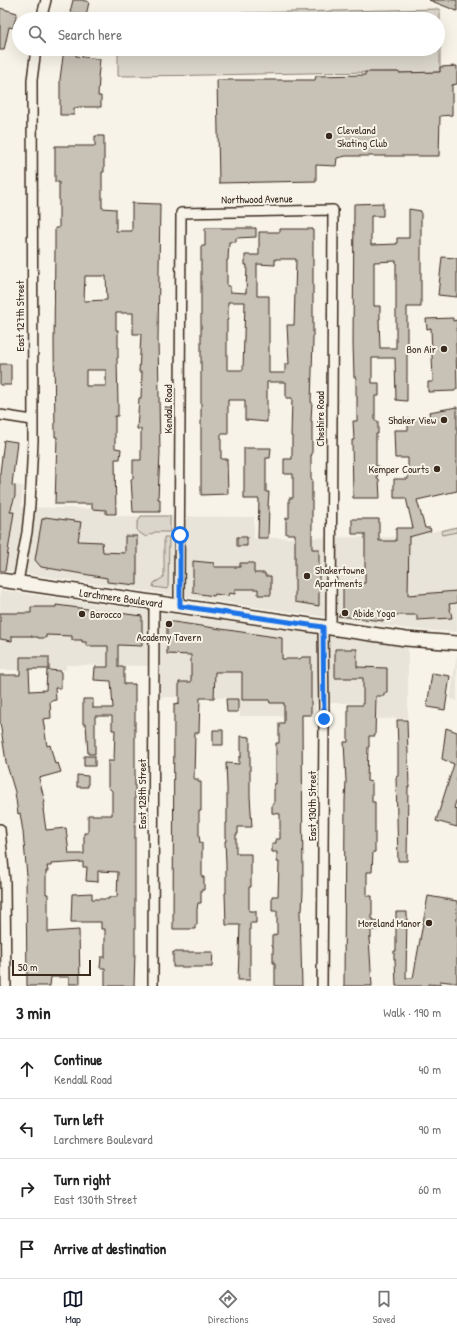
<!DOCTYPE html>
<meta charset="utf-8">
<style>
:root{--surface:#fff;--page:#f2f2f2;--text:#222;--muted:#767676;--line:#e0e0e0;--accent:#111827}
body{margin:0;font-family:"Patrick Hand",sans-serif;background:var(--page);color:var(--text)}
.scale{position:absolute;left:12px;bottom:10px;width:79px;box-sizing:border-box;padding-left:4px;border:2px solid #3b2a1e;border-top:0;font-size:11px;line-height:14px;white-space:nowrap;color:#3b2a1e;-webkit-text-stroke:3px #f7f3e8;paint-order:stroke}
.stop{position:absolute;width:12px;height:12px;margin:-9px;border:3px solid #1a73e8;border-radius:50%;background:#fff}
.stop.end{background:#1a73e8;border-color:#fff;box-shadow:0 1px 4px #0008}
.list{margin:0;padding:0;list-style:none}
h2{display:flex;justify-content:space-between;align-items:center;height:52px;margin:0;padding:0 16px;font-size:17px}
h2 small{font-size:13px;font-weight:400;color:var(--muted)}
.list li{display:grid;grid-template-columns:26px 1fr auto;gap:12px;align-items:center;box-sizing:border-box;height:60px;padding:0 16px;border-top:1px solid var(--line)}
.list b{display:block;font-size:15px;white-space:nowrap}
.list p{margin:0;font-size:13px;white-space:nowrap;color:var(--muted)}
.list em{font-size:13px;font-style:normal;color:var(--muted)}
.icon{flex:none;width:22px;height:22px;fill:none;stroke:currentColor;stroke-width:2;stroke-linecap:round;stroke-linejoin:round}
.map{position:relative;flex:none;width:457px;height:986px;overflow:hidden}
.search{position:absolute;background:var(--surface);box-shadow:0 4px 16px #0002;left:12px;right:12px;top:12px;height:44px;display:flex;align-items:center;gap:10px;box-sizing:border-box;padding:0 14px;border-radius:22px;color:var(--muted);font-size:15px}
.sheet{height:292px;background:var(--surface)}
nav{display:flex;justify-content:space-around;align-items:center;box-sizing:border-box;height:56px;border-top:1px solid var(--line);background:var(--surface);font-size:11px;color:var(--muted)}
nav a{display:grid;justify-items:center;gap:2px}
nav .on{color:var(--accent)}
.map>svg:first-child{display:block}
.built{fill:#e9e4d9}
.green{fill:#dbd6cb;stroke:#8b8074}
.building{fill:#c8c1b6;stroke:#3b2a1e;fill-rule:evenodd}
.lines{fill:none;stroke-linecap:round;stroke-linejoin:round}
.street-casing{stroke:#3b2a1e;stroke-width:12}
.secondary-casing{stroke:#3b2a1e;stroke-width:16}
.street{stroke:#f7f3e8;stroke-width:9}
.secondary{stroke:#f7f3e8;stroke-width:13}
.route{stroke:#1a73e8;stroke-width:5}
.poi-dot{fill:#3b2a1e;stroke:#f7f3e8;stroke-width:1.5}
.labels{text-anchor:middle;stroke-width:4;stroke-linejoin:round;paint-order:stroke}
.poi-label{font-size:11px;fill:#3b2a1e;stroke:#f7f3e8;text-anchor:start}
.street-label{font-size:11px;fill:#3b2a1e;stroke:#f7f3e8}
</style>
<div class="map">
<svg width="457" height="986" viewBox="0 0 457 986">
<rect width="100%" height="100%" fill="#f7f3e8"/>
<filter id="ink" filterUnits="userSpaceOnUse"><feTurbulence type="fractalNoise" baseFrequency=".025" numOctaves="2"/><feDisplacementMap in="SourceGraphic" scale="8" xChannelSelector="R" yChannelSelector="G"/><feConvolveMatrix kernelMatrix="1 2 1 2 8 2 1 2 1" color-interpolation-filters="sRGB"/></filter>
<g filter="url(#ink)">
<!-- built -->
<path class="built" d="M0 483 23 486 21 507 105 509 106 516 254 517V538L409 537 457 526V632L416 630 0 570Z
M0 590 408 647V718L376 719V703H316V716H240V698L159 697V666L66 665V670H0Z
M457 654V701L450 699Z"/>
<!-- green -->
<path class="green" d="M440 9V72L399 73 398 72C305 72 212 76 118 76V49H438V19L170 18 240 16V13Z
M141 516H170V532H155L146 537 137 531V524Z
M457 527V532L442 535 441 531Z
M164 537H169L168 589 153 587 154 583 164 577Z"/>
<!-- building -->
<path class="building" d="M73 0H82L89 2 86 16 70 12Z
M430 0H457V11L429 0Z
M0 8 17 13 13 28 9 27 4 50H0Z
M64 49H77L76 56 100 59 98 78H99L98 96H101V107H78L77 108H74V115H60V79Z
M457 66V84L452 85V115L440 116 439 156H346L337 158 336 166 316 165V181L219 183 217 80H315L316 76 365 75V72H398L399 73 440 72V67Z
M95 136H104V172H102V208L116 209V231H132V203L160 204 158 339 160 453 158 499H160V512H133L131 479H133V460H141V429H137L139 398H141L142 372H139L141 334H133V313H116V330H118V358H117L118 405V416H115V448L121 449 120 459H115L116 514H106V510L92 509V504H55L57 437H55L54 343 55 247V228H59V182H55V146H95ZM85 276H106L107 300 84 301ZM86 370H106V386H86Z
M383 203V216H371V245L397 244V238H409V209L421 211V307H407V401L396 400 395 358H372V383H379V396H375V421H378V434H376V466H378L377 479H379L380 498H353L352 440H354L353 421H357V396H356V377H354L353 344 354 204ZM396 261V348H380L379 319H380V306H374V262Z
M205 228H256V237L236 238V242H229L228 260H227V286H230V292L246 293 247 265H245V255H259V232H280V229H313V340L311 402H312L311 421H312V455H311V479H312V549H319V606L295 602V534H286V518H289V498H293V474H284V459H292V436H291L292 398H286V382H267V422L245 420V400H228V434H221V459H227L228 494 201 495V246H205ZM275 259H296L294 325H287L289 364H285V373H269V296H257V264L275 265ZM228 302H245L243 370H227V320H228Z
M442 257 457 258V297L438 295Z
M453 318V321L457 320V343H456L457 389H455V391L428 392V382H433L431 328 427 329 426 319Z
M0 364H11V385H0Z
M457 407V491L417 500 425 528H430L431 531 409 537 408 595 457 591V603L449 604 452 618 417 620V615H383V621L338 616 343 611V583H365V534H352V519H379V541H396V528H413L406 498H394V479H408V458H395L394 430H408V419L430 417 429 412Z
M4 440 17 442 12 485 15 486V496L10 512H14L5 571H0V473Z
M244 448H271L270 458H266V492H269L268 506H269L268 538H258L259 499H244Z
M45 517 81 522 78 541 102 542 103 552 125 553V536H137V585L107 582V578L41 567 35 560 42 519H44Z
M237 537H247V546H237Z
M193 561 214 563V567H240V563H254V573H265V576H271V595H258V589H235V594L229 593 228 596 215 594 214 596 193 593Z
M56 605 142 616V646L118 645V667H124V684H135V953L134 986H105V968H100L101 957H105V929H101V922H71L72 894 92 893V899H109V897H117L118 872 98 871V882L86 881 87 867H83V862L51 864V866H47L48 871H46V894H48V932L79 930 80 984H69V977H51L50 986H27L26 876H27L23 832 20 813 18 814 15 792 6 762 0 722V675H20V657H49V669H29L30 691 46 690 47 670 61 671V688H55L56 700 50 701 51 718 43 719 47 746 50 745 55 764 58 763 61 772 39 778 45 803H43L44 809H43L46 830 66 828 69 854H84V833H88V815H112V791L108 787V761H114L115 730H112V716H95V754H88L86 724H83V699H93V708H113L111 681 94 680 95 667H108V646H86V642H82V640H72V636L46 635V638H38V637H32V636H12V641L0 639V613H31V607H56Z
M167 621 282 638V659H300L302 657H311V715H302L303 891 302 911H300L302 986H275V963H273V946H272V936L277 934V911H272V896H278L279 862H277V852H272V843H276V839H280V814L272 813V804H274V784H276V743H279V723H284V703H270L269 700H242V672H215L214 698H200L199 733H195L194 779H198V782H201V811H199V835L200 843H202V877H204V890H201V903H198L197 909V925H195V929H173L174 704 179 703V682H191V655L167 654Z
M335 649H357V667L387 668V693H384V696H376L375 736H369V747H368L367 781 372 782V802H375V852H373L372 872H367V896H372V919H374V921H377V930H371V938H369L372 986H344L345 800 346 781 344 742H348V705H363V678H335Z
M432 673 450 676 445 710 427 707Z
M226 699H238V712H227Z
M397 720H407L409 787H408L407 861H398L396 777 398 776V747Z
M446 728 457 732V798L454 808 457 809V827L436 821 454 764 442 759Z
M213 730H223V745H213Z
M241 736 250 737V796L252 827H238V834H236V853H238V854H251V887H249V911H256V923H250V980H238L240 925H226L225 893H226V864L225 841H226V823H227V788L226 763 239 764V757H241Z
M84 756H95V766H84Z
M77 775 88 776V787H77Z
M428 896 457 901V983L440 981V985L428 984V986H396L395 959H394V951H396V912H407L406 978H413Z
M173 952H213L212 967H173Z"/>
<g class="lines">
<defs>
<path id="street" d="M41 19 46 0
M0 415 32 420
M18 582 27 532 30 504 33 441 32 80 36 49
M179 606 181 213 333 210 331 628
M0 829 5 882 6 986
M153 986 154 602
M322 986 324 719 323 627"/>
<path id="secondary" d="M0 580 406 639 457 643"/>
</defs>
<!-- street casing -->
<use href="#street" class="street-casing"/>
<!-- secondary casing -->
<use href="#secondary" class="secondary-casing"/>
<!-- street -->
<use href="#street" class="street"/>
<!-- secondary -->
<use href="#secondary" class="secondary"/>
</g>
</g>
<g class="lines" filter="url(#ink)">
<!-- route -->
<path class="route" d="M180 535V606L323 627 324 719"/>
</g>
<!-- markers -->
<g class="poi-dot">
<circle cx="329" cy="136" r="4"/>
<circle cx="444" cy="349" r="4"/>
<circle cx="444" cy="420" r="4"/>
<circle cx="437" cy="469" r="4"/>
<circle cx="307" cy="576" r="4"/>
<circle cx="345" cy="613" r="4"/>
<circle cx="82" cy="614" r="4"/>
<circle cx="169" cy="624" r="4"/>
<circle cx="429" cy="923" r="4"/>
</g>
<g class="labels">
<!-- poi labels -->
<g class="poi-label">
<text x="337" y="134">Cleveland<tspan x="337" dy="13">Skating Club</tspan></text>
<text x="436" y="353" text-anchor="end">Bon Air</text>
<text x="436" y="424" text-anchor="end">Shaker View</text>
<text x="429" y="473" text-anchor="end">Kemper Courts</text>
<text x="315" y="574">Shakertowne<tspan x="315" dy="13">Apartments</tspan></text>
<text x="353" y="617">Abide Yoga</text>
<text x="90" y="618">Barocco</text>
<text x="169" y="641" text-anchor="middle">Academy Tavern</text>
<text x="421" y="927" text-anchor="end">Moreland Manor</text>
</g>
<!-- street labels -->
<g class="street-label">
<text transform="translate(257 199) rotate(-1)" y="4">Northwood Avenue</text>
<text transform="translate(20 316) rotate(-90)" y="4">East 127th Street</text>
<text transform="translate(168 409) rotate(-90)" y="4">Kendall Road</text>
<text transform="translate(320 419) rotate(-90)" y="4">Cheshire Road</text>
<text transform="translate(121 598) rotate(8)" y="4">Larchmere Boulevard</text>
<text transform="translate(142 794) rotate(-90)" y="4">East 128th Street</text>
<text transform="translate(312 806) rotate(-90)" y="4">East 130th Street</text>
</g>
</g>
</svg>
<div class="scale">50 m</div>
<div class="stop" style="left:180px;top:535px"></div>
<div class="stop end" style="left:324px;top:719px"></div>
<div class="search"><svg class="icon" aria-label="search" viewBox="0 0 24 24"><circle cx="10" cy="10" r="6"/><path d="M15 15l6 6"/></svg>Search here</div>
</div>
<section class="sheet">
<h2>3 min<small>Walk · 190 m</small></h2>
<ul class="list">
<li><svg class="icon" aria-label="ahead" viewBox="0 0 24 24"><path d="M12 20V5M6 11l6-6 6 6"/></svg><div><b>Continue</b><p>Kendall Road</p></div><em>40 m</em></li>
<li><svg class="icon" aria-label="left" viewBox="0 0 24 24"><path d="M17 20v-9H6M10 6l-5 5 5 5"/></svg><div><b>Turn left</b><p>Larchmere Boulevard</p></div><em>90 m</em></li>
<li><svg class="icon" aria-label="right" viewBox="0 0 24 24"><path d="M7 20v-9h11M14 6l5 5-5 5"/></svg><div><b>Turn right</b><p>East 130th Street</p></div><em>60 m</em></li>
<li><svg class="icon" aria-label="arrive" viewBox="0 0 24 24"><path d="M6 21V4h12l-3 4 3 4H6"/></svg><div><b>Arrive at destination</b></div></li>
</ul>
</section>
<nav>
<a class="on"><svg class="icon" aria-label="map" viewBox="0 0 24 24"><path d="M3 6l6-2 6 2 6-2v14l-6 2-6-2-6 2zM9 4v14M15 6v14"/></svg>Map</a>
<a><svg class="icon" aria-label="directions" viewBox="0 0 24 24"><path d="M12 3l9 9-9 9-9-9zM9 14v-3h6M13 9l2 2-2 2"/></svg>Directions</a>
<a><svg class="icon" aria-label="saved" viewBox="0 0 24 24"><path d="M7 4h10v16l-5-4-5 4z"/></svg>Saved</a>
</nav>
